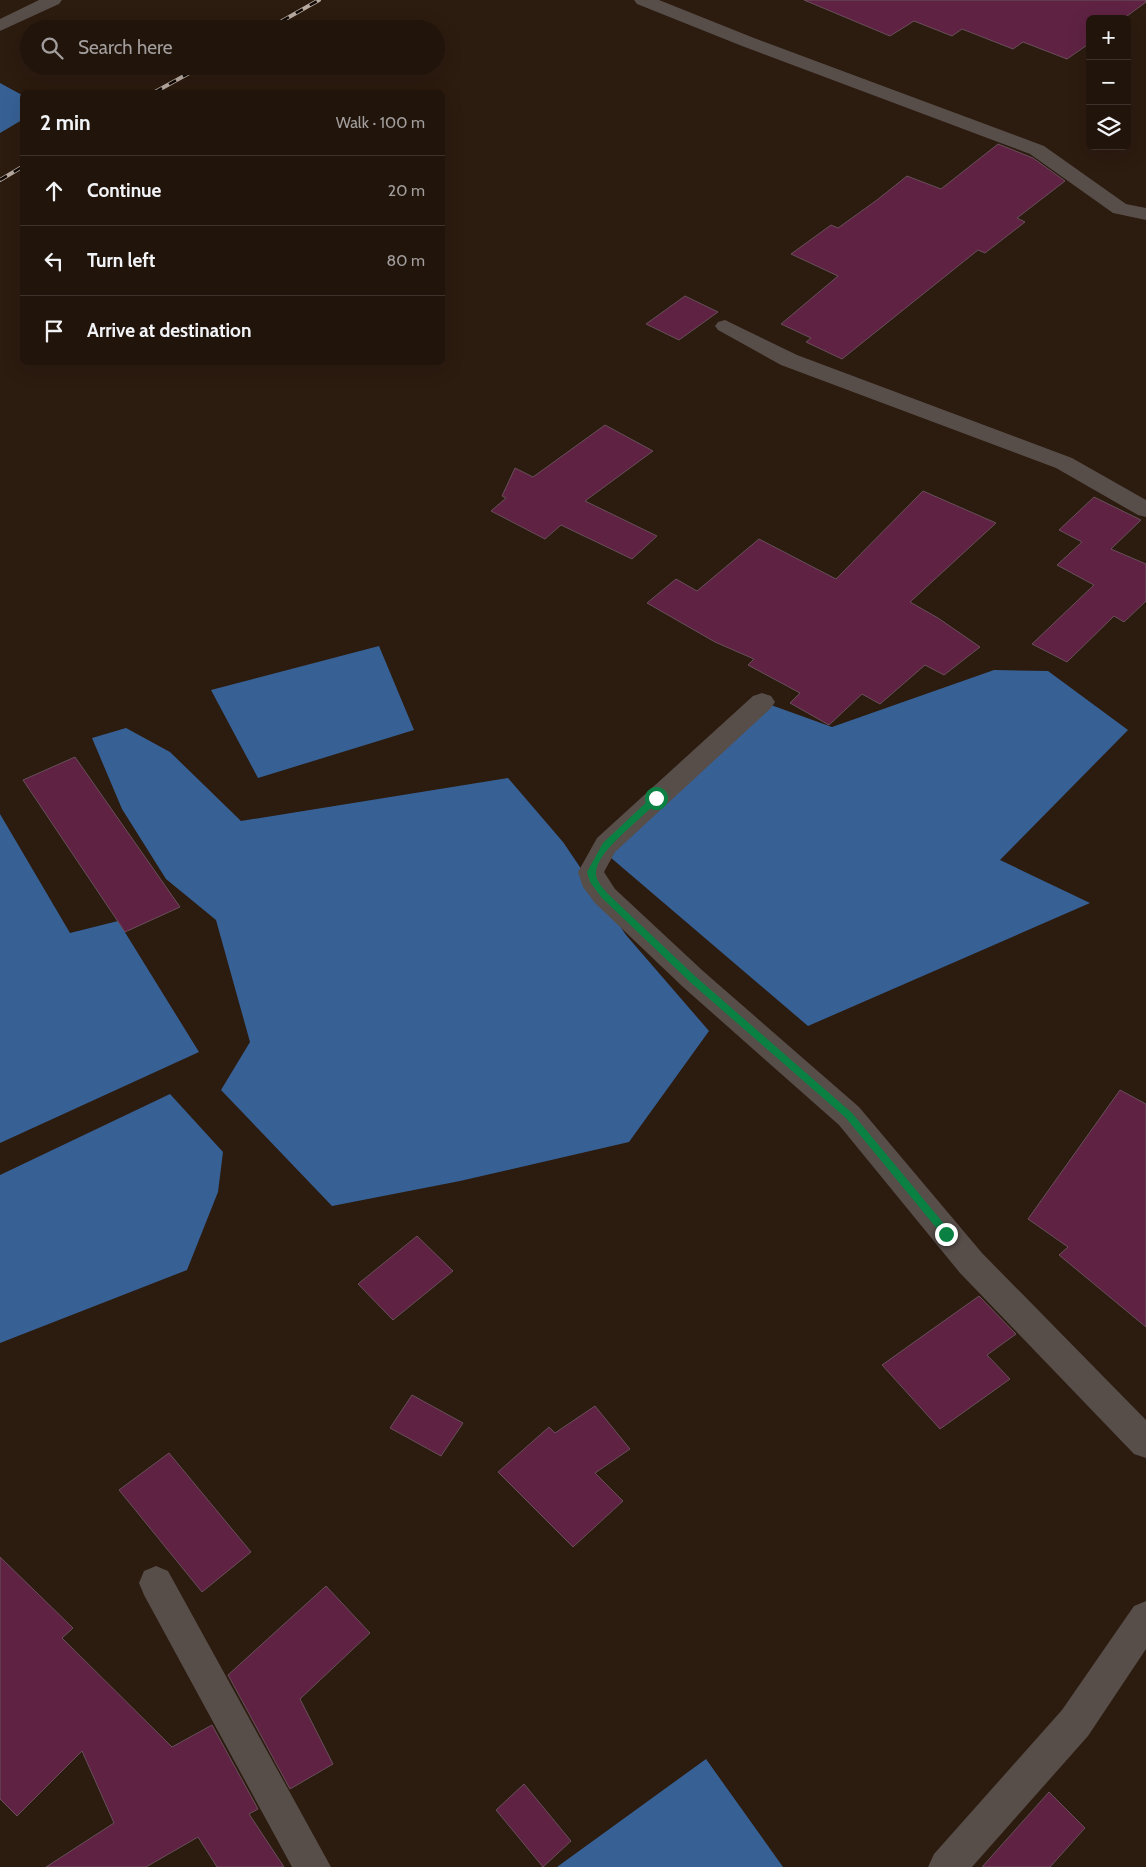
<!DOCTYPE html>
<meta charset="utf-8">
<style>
:root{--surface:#21140b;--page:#291d14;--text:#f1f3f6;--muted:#a29e9d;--line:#3e332c}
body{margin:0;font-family:Cabin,sans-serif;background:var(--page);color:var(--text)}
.controls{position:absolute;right:15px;top:15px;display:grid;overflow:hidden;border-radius:8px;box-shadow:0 5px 20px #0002}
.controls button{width:45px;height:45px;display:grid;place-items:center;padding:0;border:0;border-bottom:1px solid var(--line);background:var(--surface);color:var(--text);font:25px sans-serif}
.stop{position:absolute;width:15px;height:15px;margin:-11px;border:4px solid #0b8043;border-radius:50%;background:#fff}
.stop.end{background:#0b8043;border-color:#fff;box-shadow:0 1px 5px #0008}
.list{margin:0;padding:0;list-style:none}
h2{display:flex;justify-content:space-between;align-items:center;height:65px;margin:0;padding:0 20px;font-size:21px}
h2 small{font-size:16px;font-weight:400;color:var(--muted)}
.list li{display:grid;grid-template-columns:32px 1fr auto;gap:15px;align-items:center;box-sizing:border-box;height:70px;padding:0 20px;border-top:1px solid var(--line)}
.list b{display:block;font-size:19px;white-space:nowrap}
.list em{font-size:16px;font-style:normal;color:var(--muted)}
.icon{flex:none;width:28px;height:28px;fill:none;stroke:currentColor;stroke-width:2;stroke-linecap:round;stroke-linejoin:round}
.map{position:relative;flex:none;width:1146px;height:1867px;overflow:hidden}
.search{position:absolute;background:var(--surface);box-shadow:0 5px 20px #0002;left:20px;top:20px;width:425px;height:55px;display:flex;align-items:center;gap:12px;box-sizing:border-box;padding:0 18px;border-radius:28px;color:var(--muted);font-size:19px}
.panel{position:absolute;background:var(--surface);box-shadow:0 5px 20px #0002;left:20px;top:90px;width:425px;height:275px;border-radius:8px}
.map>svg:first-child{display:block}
.water{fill:#376195}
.building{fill:#5f2243;stroke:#67505a}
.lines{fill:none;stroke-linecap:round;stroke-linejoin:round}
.street{fill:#574d49;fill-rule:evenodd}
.rail-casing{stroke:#b8aba1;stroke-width:4}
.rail{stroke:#0f0804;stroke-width:2.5;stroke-dasharray:8;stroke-linecap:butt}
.route{fill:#0b8043}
</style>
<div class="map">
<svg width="1146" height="1867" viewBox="0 0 1146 1867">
<rect width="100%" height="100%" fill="#2c1b0f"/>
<!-- water -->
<path class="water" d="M0 83 22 95V120L0 133Z
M379 646 414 730 258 778 211 690Z
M994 670 1048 671 1128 730 1000 860 1090 903 808 1026 603 851 771 705 832 727Z
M126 728 170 752 241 821 508 778 563 842 626 935 709 1031 629 1142 460 1181 332 1206 221 1090 250 1042 216 920 166 879 122 809 92 738Z
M0 814 70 933 118 921 199 1052 0 1143Z
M170 1094 223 1152 218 1192 187 1270 0 1343V1175Z
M706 1759 783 1867H557Z"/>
<!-- building -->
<path class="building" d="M804 0H1146V2L1123 19H1090V43L1067 59 1023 42 1013 49 962 29 952 36 914 21 890 36Z
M998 144 1033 158 1065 181 1017 218 1025 222 985 253 978 250 842 359 806 342 811 338 781 324 838 276 791 254 831 225 838 228 877 200 907 176 941 189Z
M685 296 718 312 679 340 646 324Z
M605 425 653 451 585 501 657 536 632 559 561 525 545 539 491 511 506 498 502 496 515 468 533 477Z
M923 491 996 523 910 602 938 618 980 647 944 675 925 665 880 704 862 694 829 725 790 703 800 693 748 665 754 659 715 642 647 603 676 579 697 591 759 539 836 579Z
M1094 497 1141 520 1111 549 1146 564V601L1124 622 1114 616 1067 662 1032 644 1094 585 1057 565 1082 542 1059 530Z
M75 757 180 907 125 932 23 780Z
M1120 1090 1146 1104V1327L1059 1255 1068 1247 1028 1219Z
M417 1236 453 1271 393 1320 358 1284Z
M979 1296 1016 1334 987 1355 1010 1379 940 1429 882 1365Z
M412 1395 463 1423 441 1456 390 1428Z
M595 1406 630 1449 595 1473 623 1501 573 1547 498 1472 549 1427 555 1433Z
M169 1453 251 1552 202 1592 119 1490Z
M0 1557 73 1628 62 1638 172 1747 212 1725 258 1809 249 1814 284 1867H217L198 1837 146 1867H46L114 1823 82 1751 17 1816 0 1799Z
M326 1586 370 1633 300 1699 333 1764 290 1789 228 1675Z
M524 1784 571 1841 543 1867 496 1810Z
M1049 1792 1085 1828 1050 1867H982Z"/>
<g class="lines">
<!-- street -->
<path class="street" d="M39 0H62L59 4 0 31V19Z
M634 0H659L754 38 1044 146 1126 204 1146 208V220L1113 213 1030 154 742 46 637 4Z
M725 320 797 355 1072 458 1146 500V517L1138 515 1056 468 781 365 718 330 715 326 718 322Z
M762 693 771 696 775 702 771 708 615 852 604 872 615 889 703 971 859 1107 982 1253 1146 1420V1458L1134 1454 960 1273 839 1125 683 987 595 903 583 887 578 872 597 838 753 696Z
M156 1566 168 1571 331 1867H292L144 1595 139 1583 144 1571Z
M1146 1601V1649L1088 1736 972 1867H928L934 1854 1062 1710 1134 1606Z"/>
<defs>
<path id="rail" d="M268 29 319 0
M155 92 202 66
M0 180 22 167"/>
</defs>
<!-- rail casing -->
<use href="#rail" class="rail-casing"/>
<!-- rail -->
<use href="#rail" class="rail"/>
</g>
<!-- route -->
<path class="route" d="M653 796 660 798C646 817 595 850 596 874 596 881 603 888 608 894L696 977 852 1113 950 1231V1236H943L846 1118 690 982 602 898 590 882 587 872 603 843Z"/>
</svg>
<div class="controls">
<button>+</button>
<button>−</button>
<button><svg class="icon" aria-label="layers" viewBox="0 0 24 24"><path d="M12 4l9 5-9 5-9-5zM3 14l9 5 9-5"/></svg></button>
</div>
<div class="stop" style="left:656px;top:798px"></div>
<div class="stop end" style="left:946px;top:1234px"></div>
<div class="search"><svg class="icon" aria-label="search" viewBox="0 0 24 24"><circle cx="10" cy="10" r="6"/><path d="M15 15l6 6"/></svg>Search here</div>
<section class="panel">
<h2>2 min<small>Walk · 100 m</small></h2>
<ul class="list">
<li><svg class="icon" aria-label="ahead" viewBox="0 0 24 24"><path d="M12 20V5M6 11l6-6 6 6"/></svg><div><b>Continue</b></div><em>20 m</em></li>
<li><svg class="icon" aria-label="left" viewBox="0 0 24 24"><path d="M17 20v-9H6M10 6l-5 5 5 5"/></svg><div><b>Turn left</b></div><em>80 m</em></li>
<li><svg class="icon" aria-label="arrive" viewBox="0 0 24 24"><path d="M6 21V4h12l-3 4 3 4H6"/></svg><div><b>Arrive at destination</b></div></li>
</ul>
</section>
</div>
